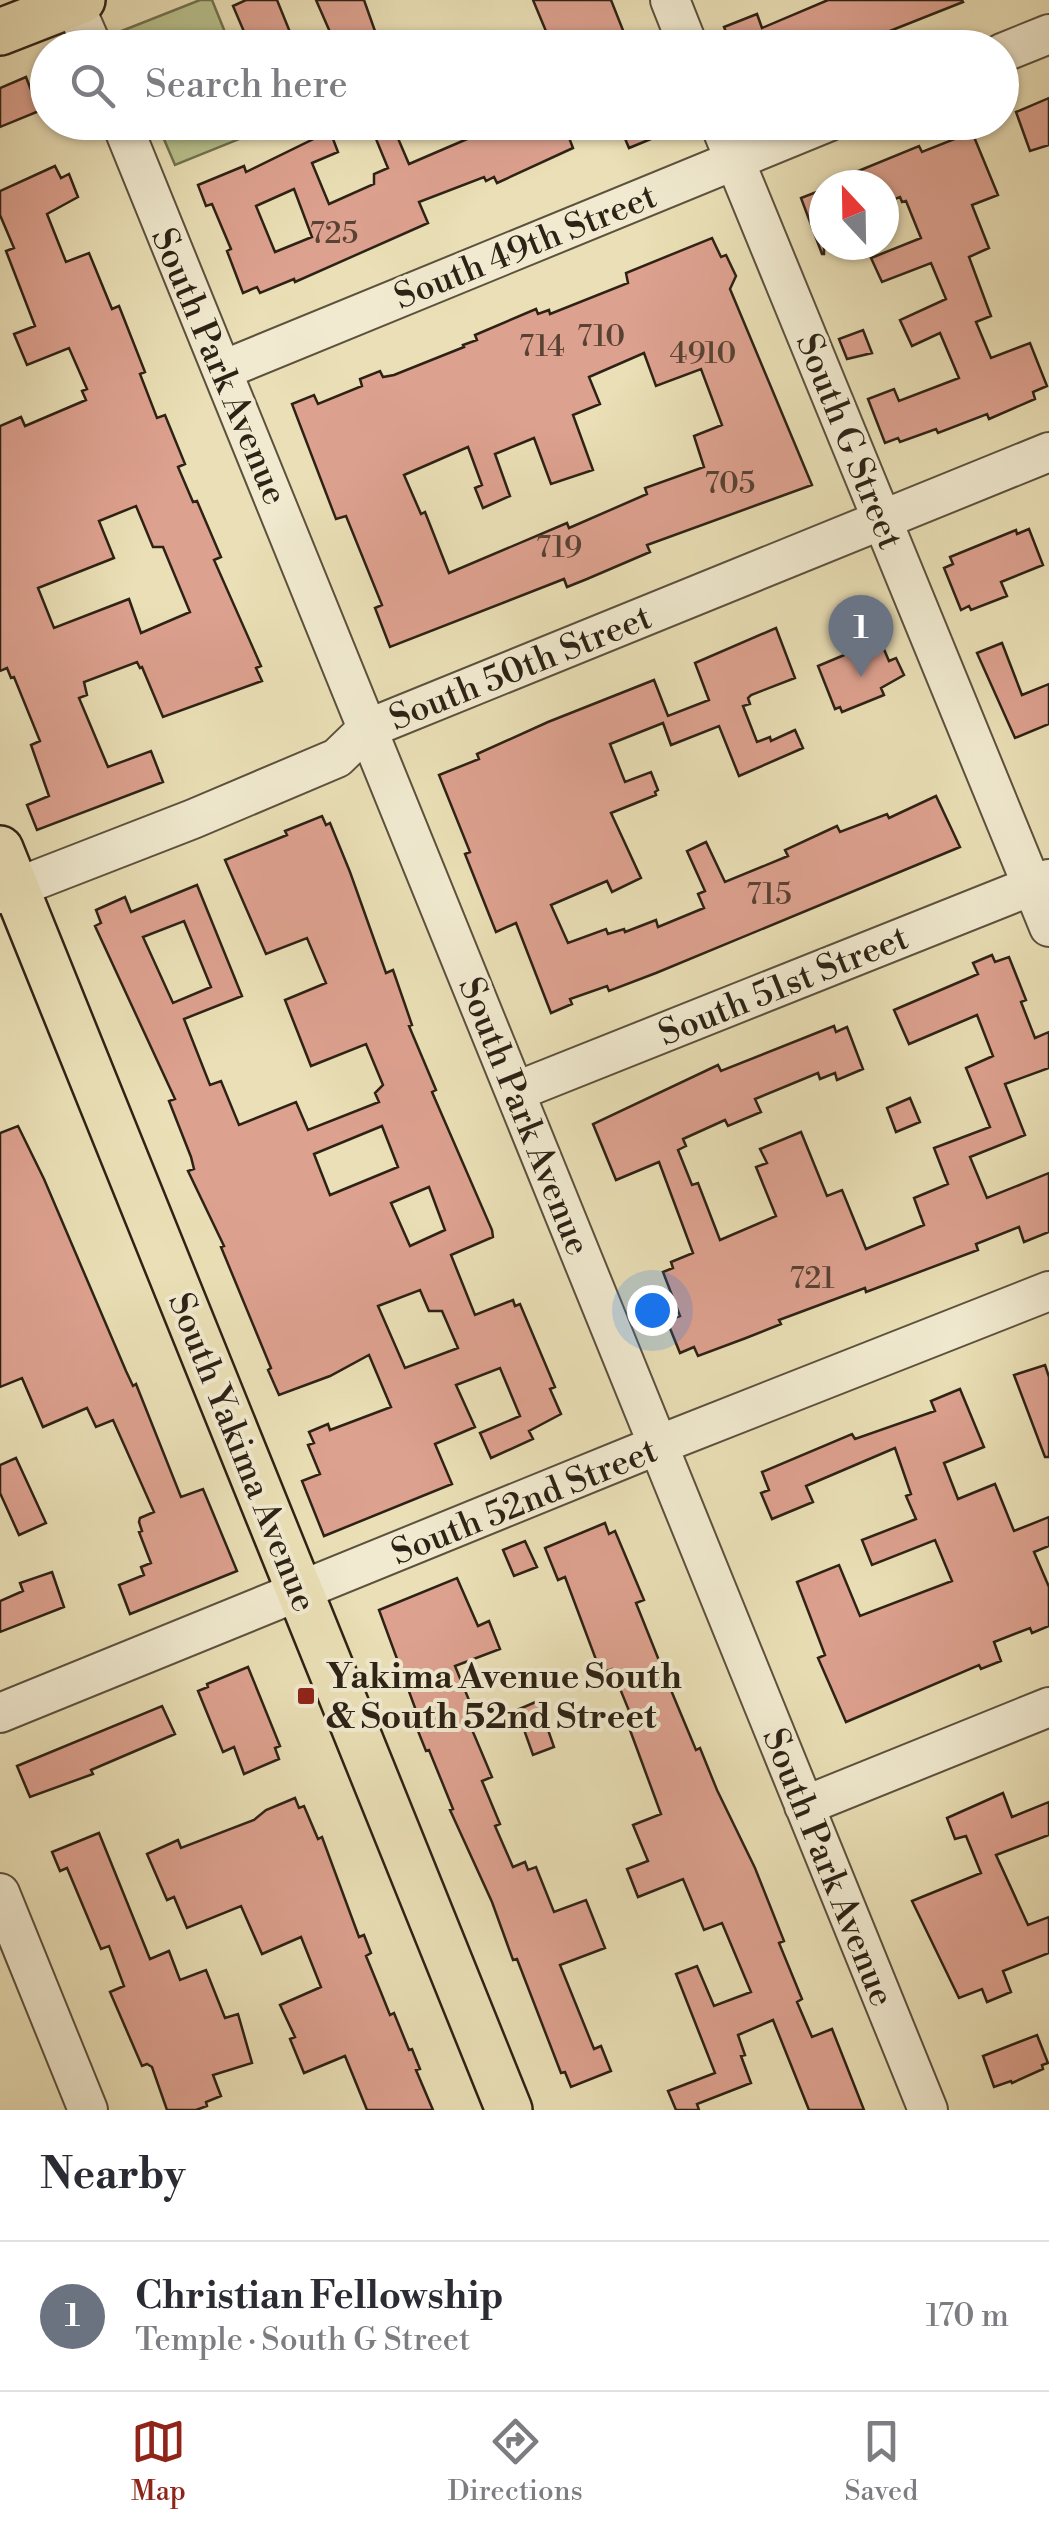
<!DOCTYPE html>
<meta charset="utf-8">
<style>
:root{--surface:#fff;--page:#f7f7f7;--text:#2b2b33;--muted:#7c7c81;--line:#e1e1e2;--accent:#8f2418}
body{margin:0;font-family:"Libre Bodoni",serif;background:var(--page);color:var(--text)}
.compass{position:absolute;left:809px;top:170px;width:90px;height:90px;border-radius:50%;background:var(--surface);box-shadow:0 2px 8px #0004;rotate:338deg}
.you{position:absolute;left:652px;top:1310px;width:35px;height:35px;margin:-25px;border:8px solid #fff;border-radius:50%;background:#1a73e8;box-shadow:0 0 0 15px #1a73e833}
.badge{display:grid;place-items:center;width:65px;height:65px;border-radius:50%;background:var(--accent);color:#fff;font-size:32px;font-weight:700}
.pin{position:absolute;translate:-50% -82px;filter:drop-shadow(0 2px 5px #0008)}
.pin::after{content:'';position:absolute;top:52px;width:35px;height:30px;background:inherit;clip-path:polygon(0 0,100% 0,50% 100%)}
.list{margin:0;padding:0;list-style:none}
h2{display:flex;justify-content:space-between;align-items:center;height:130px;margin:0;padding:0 40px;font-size:42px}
h2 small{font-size:32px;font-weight:400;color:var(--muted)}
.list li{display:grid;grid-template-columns:65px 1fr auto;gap:30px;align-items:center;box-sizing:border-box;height:150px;padding:0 40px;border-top:2px solid var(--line)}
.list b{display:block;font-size:38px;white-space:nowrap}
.list p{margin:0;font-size:32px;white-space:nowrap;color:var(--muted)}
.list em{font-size:32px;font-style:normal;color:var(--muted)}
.icon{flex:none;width:55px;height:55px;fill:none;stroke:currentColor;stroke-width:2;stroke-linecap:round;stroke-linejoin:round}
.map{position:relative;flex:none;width:1049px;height:2110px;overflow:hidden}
.search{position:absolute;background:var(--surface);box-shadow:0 2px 8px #0004;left:30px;right:30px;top:30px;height:110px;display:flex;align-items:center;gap:25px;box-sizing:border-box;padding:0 35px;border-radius:55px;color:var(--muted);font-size:38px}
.sheet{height:280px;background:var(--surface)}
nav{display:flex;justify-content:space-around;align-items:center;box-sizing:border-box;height:140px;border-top:2px solid var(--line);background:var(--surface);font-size:28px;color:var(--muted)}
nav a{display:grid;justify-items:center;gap:5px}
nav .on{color:var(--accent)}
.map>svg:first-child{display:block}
.green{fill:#b8c18d;stroke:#727251;stroke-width:2.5}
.building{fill:#dda18f;stroke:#2d2215;stroke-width:2.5;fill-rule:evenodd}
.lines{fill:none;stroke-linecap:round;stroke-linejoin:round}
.minor-casing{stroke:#5c513d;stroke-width:42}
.major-casing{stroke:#2d2215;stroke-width:50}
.minor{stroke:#f1ead0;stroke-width:38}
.major{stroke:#eadfb6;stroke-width:45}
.poi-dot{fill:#8f2418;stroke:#f1ead0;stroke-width:4}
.labels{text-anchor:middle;stroke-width:8;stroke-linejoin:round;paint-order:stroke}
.number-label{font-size:30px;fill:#594234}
.street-label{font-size:35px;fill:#2d2215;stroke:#f1ead0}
.poi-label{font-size:35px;font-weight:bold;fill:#2d2215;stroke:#f1ead0;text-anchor:start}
</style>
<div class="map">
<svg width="1049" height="2110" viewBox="0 0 1049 2110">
<rect width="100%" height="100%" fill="#eadfb6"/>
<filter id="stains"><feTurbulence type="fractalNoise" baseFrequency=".002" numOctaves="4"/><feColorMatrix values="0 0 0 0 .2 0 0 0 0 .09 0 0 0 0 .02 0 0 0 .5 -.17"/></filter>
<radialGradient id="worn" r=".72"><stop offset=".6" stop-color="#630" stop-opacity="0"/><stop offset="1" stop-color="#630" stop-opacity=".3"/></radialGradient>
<!-- green -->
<path class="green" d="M200 0H212L231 47H126L119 32Z
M157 123H261L264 129 175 165Z"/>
<!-- building -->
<path class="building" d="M246 0H277L292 37 266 48H251L233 6Z
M316 0H364L381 48H337Z
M533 0H611L630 48H553Z
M828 0H962L963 2 847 48H716L730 42 724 27 757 14 762 28Z
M26 77 39 111 0 127V88Z
M1049 98V145L1030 151 1016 112Z
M369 122H391L409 164 502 124 507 136 539 122H563L573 148 497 183 494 177 486 181 484 177 419 202 428 223 295 282 294 279 260 293 257 287 243 293 227 251 231 249 212 204 206 206 198 185 244 166 246 172 330 131 338 152 312 163 329 204 374 184V174L388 168ZM294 189 312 237 275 252 256 206Z
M618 122H690V123L629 148Z
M972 132 998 195 972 205 989 248 969 257 991 316 976 322 991 358 1030 343 1047 386 1033 392 1035 399 989 419 987 414 938 433 936 429 900 442 898 438 885 443 868 399 894 389 899 401 959 378 940 333 912 346 900 320 946 299 931 263 882 282 871 258 921 238 906 201 902 202 900 197 884 203V185L829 183 919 146 922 152Z
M55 166 61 178 69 174 78 197 47 214 66 262 89 253 112 309 119 306 145 372 140 374 157 418 165 415 185 464 178 467 193 502 197 501 221 557 214 560 261 666 256 668 262 681 163 717 142 667 140 668 137 662 84 682 87 695 79 698 108 767 151 751 163 782 37 830 27 805 49 796 31 745 40 741 14 677 11 678 7 668 0 671V426L21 417 25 426 86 400 82 391 87 389 69 348 27 365 14 334 35 326 6 251 14 248 0 215V191ZM136 506 153 547H163L190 612 141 633 129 599 54 628 38 588 114 558 99 521Z
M824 189V254H822L801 198Z
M712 238 721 257 726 255 736 276 730 289 812 485 647 545 650 552 587 579 567 587 564 579 390 647 375 608 382 605 346 516 336 519 292 404 314 395 318 404 362 386 360 379 380 371 383 377 394 375 464 347 463 345 477 340 475 335 536 309 538 314 549 310 550 314 628 283 626 273ZM644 353 656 386 701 369 722 425 694 436 704 467 645 488 647 494 569 528 567 523 449 573 425 512 421 514 404 475 468 447 482 485 475 488 483 508 510 496 495 454 534 438 551 484 593 470 573 415 600 404 589 377Z
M863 330 872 353 847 359 839 339Z
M1029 529 1043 565 1001 582 1007 596 971 610 969 606 961 610 944 568 953 564 950 557 1016 530 1017 534Z
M776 628 795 678 751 695 748 698 750 704 743 706 757 742 770 737 771 741 795 730 803 748 739 776 719 726 671 745 663 723 610 744 625 782 651 772 658 790 655 792 656 795 611 813 641 878 612 892 607 881 551 905 568 943 606 929 608 934 624 929 625 932 656 920 658 927 704 908 698 894 705 891 687 851 706 842 725 882 788 856 785 850 837 826 840 832 887 814 889 818 936 796 960 847 656 973 609 991 607 986 570 999 572 1004 551 1013 516 923 496 932 465 854 470 852 439 775 479 759 477 754 548 722 654 680 668 716 709 700 695 663Z
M880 640 889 661 896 658 904 675 881 688 884 695 842 712 840 707 835 709 818 666Z
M1002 643 1022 695 1049 684V724L1015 738 977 653Z
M322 816 326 825 330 823 350 872 386 973 393 970 412 1025 409 1026 436 1090 432 1092 492 1230 493 1237 451 1255 475 1315 513 1300 515 1306 520 1304 555 1387 550 1389 561 1414 529 1431 533 1439 491 1458 480 1433 520 1416 500 1368 456 1385 475 1427 435 1444 452 1484 324 1536 302 1481 320 1474 308 1445 314 1443 309 1432 328 1424 330 1430 391 1407 369 1355 330 1376 279 1395 268 1370 271 1368 221 1247 224 1246 188 1171 194 1169 191 1157 169 1101 175 1099 95 926 101 923 96 910 125 897 131 912 197 885 242 996 184 1019 210 1085 221 1081 239 1125 296 1102 308 1130 379 1102 375 1093 383 1085 366 1044 311 1066 285 1000 326 983 307 938 266 954 225 860 287 835 285 831ZM184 921 211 987 173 1003 143 937ZM382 1126 398 1167 330 1195 314 1154ZM429 1187 445 1230 410 1246 391 1203ZM420 1290 429 1311H442L458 1348 405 1368 378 1306Z
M992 955 995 962 1009 957 1026 1000 1021 1002 1035 1038 1049 1032V1068L1005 1084 1025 1135 970 1157 987 1198 1049 1173V1232L1024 1242 1019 1227 976 1244 978 1250 866 1292 865 1288 779 1320 781 1324 746 1338 698 1356 694 1347 680 1353 667 1321 680 1316 663 1272 673 1268 671 1262 693 1253 659 1162 616 1180 593 1124 718 1065 721 1071 834 1026 836 1032 847 1027 863 1069 837 1080 835 1073 820 1079 818 1073 755 1099 761 1112 728 1126 725 1120 683 1139 686 1146 678 1150 692 1185 698 1183 720 1240 776 1216 756 1167 767 1163 760 1149 801 1132 827 1196 842 1190 866 1249 924 1225 914 1198 948 1184 934 1148 990 1127 966 1068 993 1056 977 1015 909 1044 894 1010 978 974 973 963Z
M910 1098 920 1122 896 1132 887 1108Z
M18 1126 44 1179 126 1371 133 1386 136 1384 181 1497 203 1489 237 1571 130 1614 119 1585 144 1575 141 1567 151 1563 139 1532 142 1531 139 1522 140 1518 154 1512 113 1420 96 1427 87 1408 43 1427 22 1378 0 1387V1133Z
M1045 1365 1049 1377V1457H1045L1014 1375Z
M960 1389 984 1447 944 1463 958 1499 995 1484 1014 1531 1049 1517V1546L1034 1552 1049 1587V1626L1032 1633 1030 1628 994 1642 1001 1661 981 1669 979 1665 846 1722 818 1658 825 1655 797 1582 839 1565 860 1616 952 1581 935 1540 872 1565 862 1540 916 1519 906 1496 911 1494 895 1448 806 1486 813 1502 772 1519 761 1493 769 1490 762 1472 852 1434 855 1439 935 1411 931 1401Z
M16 1458 46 1523 19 1535 0 1493V1465Z
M605 1523 609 1534 615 1531 644 1600 636 1603 668 1683 696 1750 700 1748 717 1790 755 1868 784 1941 779 1943 802 1999 797 2002 812 2037 832 2029 864 2110H809L773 2020 738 2035 745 2055 741 2056 751 2083 697 2104 699 2110H676L668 2091 715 2073 676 1974 697 1966 714 2006 751 1992 722 1923 704 1930 683 1879 638 1897 627 1869 648 1861 633 1825 661 1814 630 1730 634 1729 632 1718 612 1669 601 1673 565 1577 558 1580 545 1548Z
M525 1541 537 1567 514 1576 503 1550Z
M52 1572 64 1607 0 1632V1601L23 1591 20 1583Z
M457 1578 478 1626 489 1621 500 1649 455 1666 480 1727 473 1732 492 1777 482 1781 500 1824 495 1826 513 1867 525 1862 528 1870 536 1867 554 1912 586 1900 605 1948 560 1965 594 2049 601 2046 611 2071 571 2087 565 2072 561 2073 517 1959 513 1960 492 1902 450 1810 453 1809 429 1750 426 1751 416 1726 421 1724 379 1610Z
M248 1667 280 1746 275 1748 279 1759 244 1774 234 1747 223 1752 198 1691 208 1687 207 1684Z
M538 1701 554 1747 533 1755 517 1710Z
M162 1706 175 1734 91 1770 93 1774 30 1797 17 1766Z
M1003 1793 1012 1817 1049 1802V1835L996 1855 1028 1925 1049 1917V1953L1003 1971 1011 1992 987 2002 982 1989 959 1998 912 1901 981 1873 966 1836 955 1839 947 1818Z
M295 1798 299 1808 304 1806 318 1839 322 1837 359 1937 364 1935 371 1953 366 1956 382 1995 390 2015 394 2013 409 2050 412 2049 420 2069 416 2070 433 2110H367L345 2056 304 2073 290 2039 295 2037 280 2005 321 1987 301 1937 262 1954 241 1906 187 1928 174 1897 167 1900 147 1854 178 1840 181 1848 254 1820 266 1810Z
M99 1833 150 1959 169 1951 180 1980 206 1970 225 2018 238 2014 252 2063 213 2075 221 2096 206 2102 207 2106 196 2110H167L152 2067 147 2064 142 2066 110 1992 124 1986 109 1946 101 1949 67 1868 60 1871 52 1852Z
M1037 2035 1048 2063 1042 2065 1043 2069 1012 2083 1011 2081 994 2087 983 2056Z"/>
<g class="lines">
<defs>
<path id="minor" d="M72 0 93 48
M670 0 689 48
M1002 53 1049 34
M121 122 928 2110
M719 122 1049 927
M223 370 828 122
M0 894 193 819 337 758 367 729 1049 452
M517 1091 1049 879
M0 1713 658 1445 1049 1291
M804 1806 1049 1707
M0 1893 88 2110"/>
<path id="major" d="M0 32 82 0
M0 849 509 2110"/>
</defs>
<!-- minor casing -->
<use href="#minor" class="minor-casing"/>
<!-- major casing -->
<use href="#major" class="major-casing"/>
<!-- minor -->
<use href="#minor" class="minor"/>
<!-- major -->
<use href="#major" class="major"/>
</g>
<!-- markers -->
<rect class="poi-dot" x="296" y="1686" width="20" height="20" rx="5"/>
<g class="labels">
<!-- number labels -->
<g class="number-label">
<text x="334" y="243">725</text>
<text x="601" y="346">710</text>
<text x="542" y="356">714</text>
<text x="703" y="363">4910</text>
<text x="730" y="493">705</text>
<text x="559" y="557">719</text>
<text x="769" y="904">715</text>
<text x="812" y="1288">721</text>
</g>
<!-- street labels -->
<g class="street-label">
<text transform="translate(525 246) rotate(-22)" y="12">South 49th Street</text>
<text transform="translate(220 366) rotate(67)" y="12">South Park Avenue</text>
<text transform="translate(850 441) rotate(68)" y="12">South G Street</text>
<text transform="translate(520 667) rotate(-22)" y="12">South 50th Street</text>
<text transform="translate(783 985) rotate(-22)" y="12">South 51st Street</text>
<text transform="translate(525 1116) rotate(68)" y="12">South Park Avenue</text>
<text transform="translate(243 1452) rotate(68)" y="12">South Yakima Avenue</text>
<text transform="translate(524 1501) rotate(-22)" y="12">South 52nd Street</text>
<text transform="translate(829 1867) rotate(68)" y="12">South Park Avenue</text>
</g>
<!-- poi labels -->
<g class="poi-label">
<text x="326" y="1688">Yakima Avenue South<tspan x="326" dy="40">&amp; South 52nd Street</tspan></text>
</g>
</g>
<rect width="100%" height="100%" filter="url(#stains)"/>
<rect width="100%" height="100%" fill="url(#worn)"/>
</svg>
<svg class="compass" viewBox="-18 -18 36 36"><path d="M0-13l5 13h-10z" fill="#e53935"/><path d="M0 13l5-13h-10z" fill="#7c7c81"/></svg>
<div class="you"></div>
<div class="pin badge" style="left:861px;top:677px;background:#6b7280">1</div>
<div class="search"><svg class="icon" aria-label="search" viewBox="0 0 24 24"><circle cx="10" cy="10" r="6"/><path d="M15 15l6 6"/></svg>Search here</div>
</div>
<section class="sheet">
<h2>Nearby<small></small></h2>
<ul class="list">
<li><span class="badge" style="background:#6b7280">1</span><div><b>Christian Fellowship</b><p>Temple · South G Street</p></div><em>170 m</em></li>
</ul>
</section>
<nav>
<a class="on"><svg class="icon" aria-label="map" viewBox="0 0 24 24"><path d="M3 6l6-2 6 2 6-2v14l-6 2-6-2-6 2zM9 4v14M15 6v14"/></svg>Map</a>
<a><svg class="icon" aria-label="directions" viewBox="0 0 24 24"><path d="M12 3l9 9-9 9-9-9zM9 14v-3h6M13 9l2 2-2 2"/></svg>Directions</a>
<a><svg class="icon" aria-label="saved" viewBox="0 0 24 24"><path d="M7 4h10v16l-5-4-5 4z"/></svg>Saved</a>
</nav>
